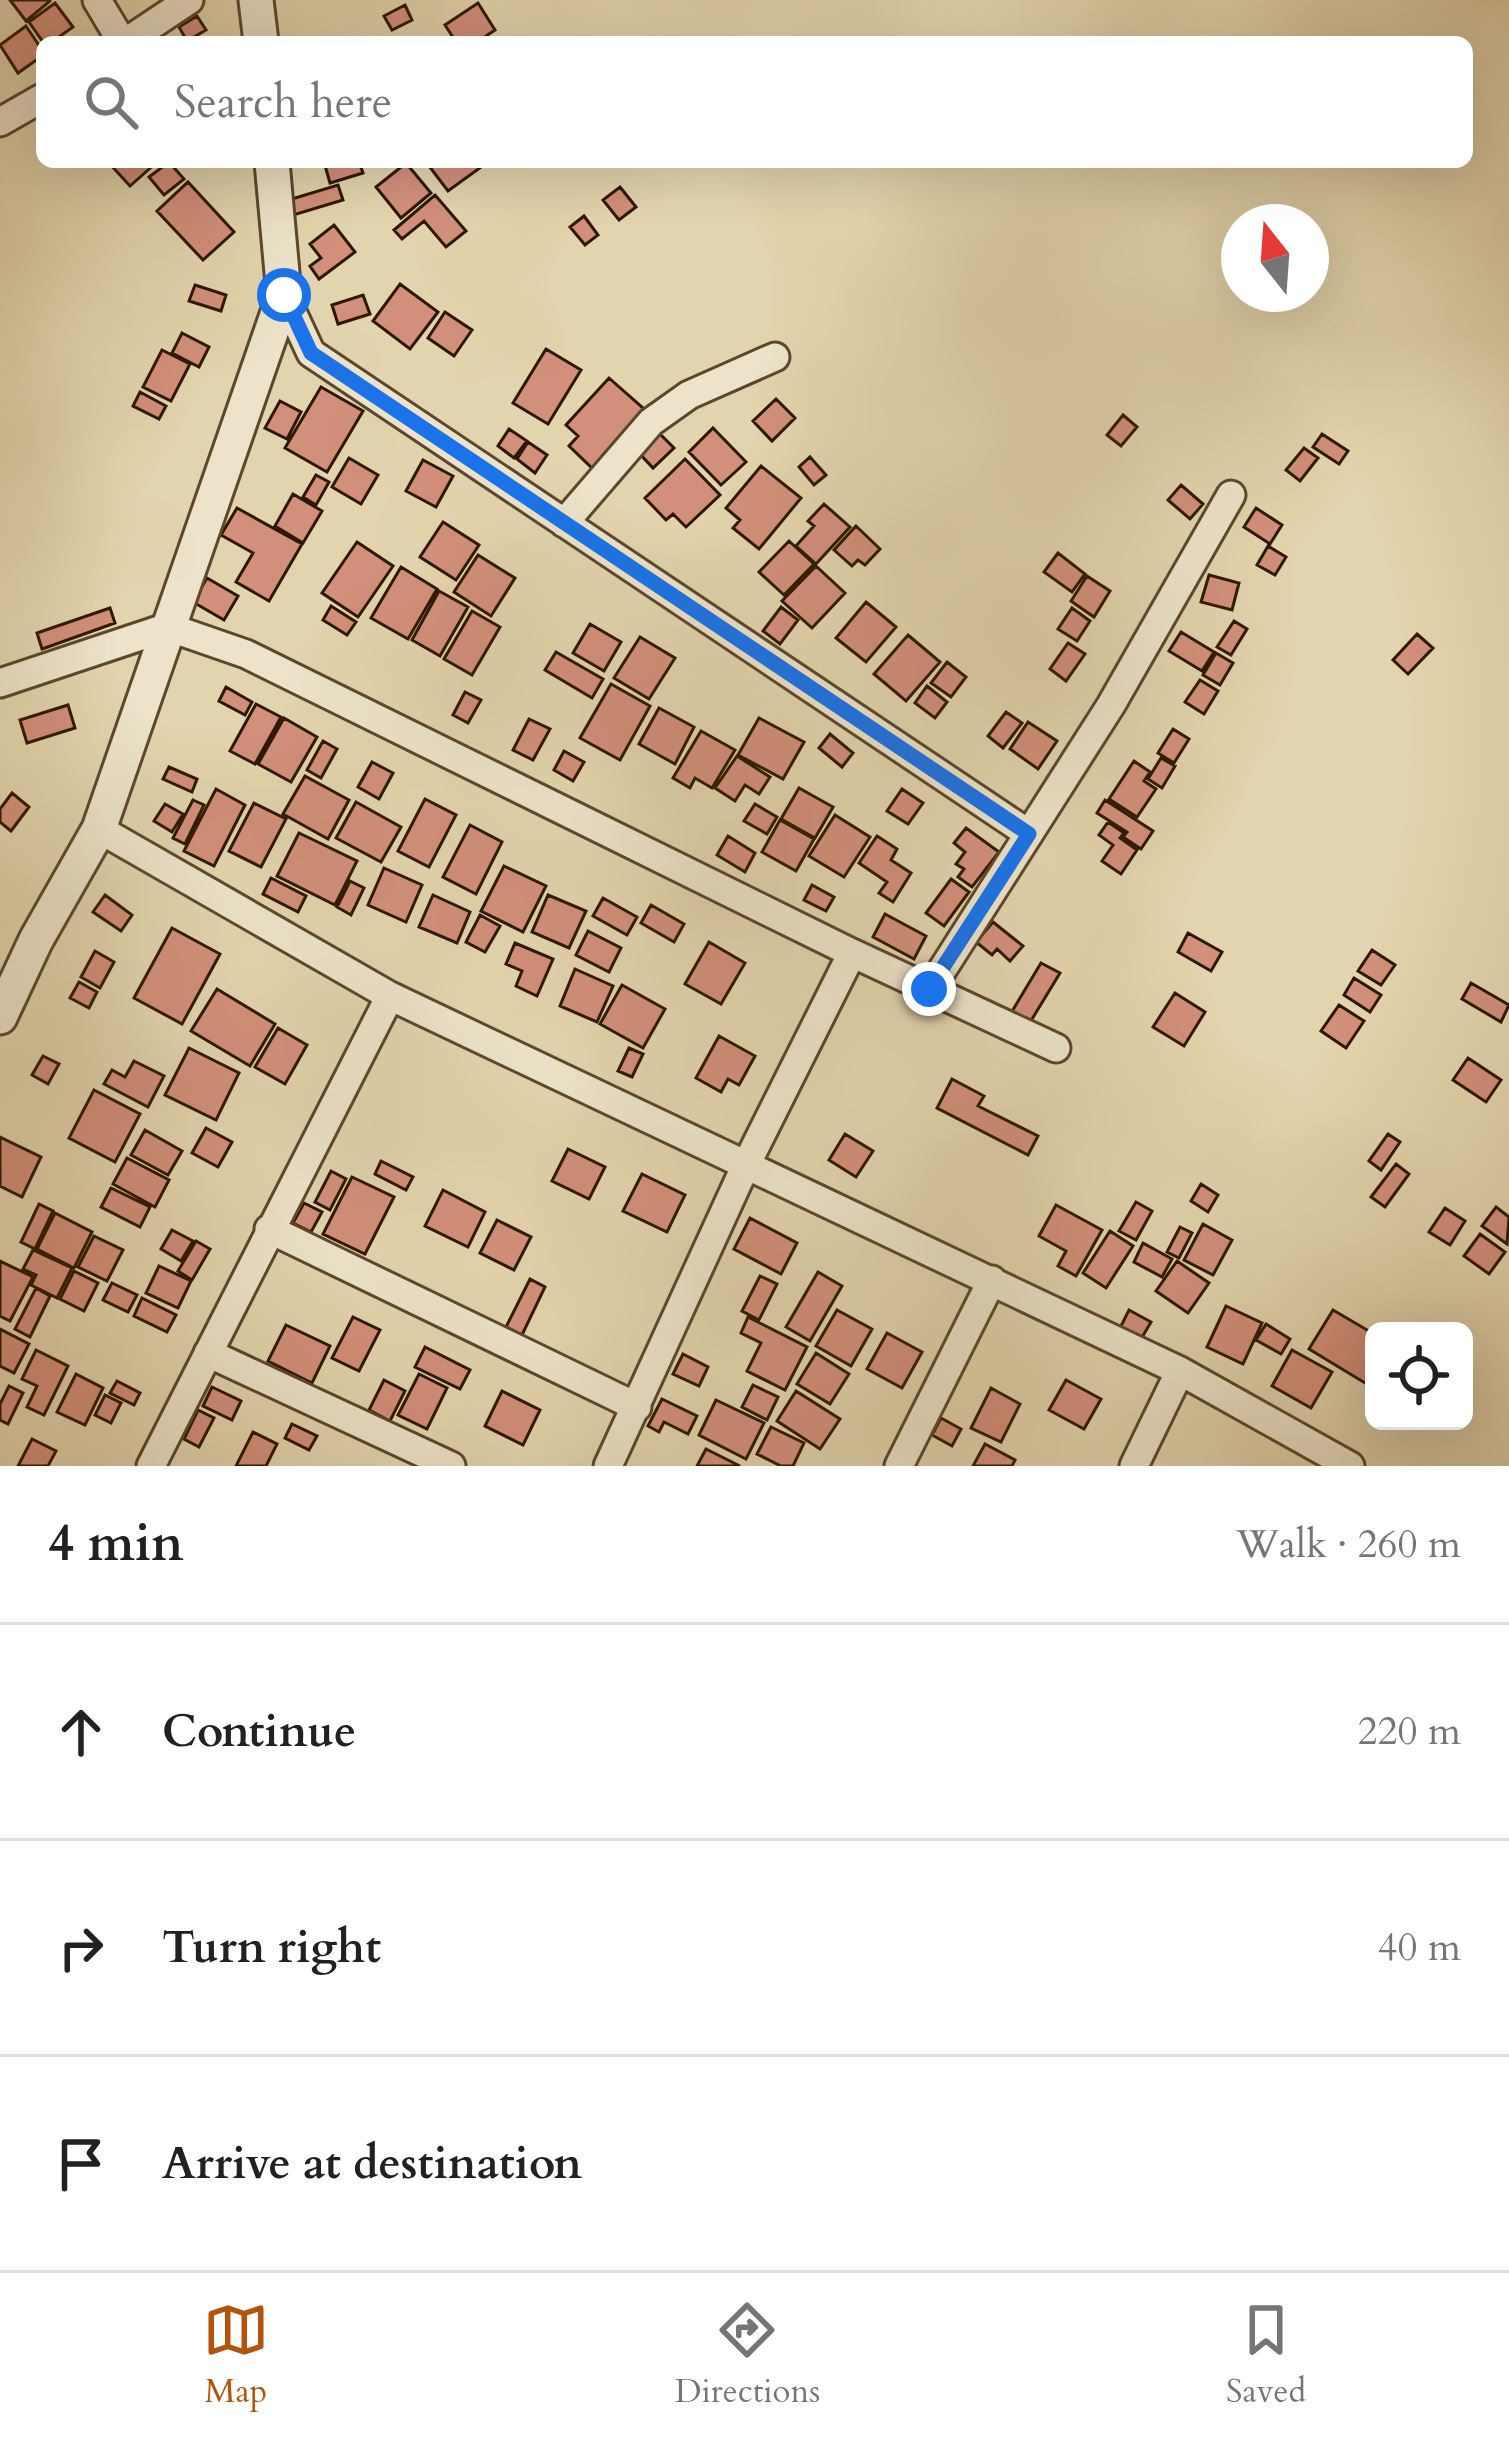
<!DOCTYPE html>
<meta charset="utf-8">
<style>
:root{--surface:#fff;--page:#f6f6f6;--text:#202124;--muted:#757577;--line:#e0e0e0;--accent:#b45309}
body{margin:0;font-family:Cardo,serif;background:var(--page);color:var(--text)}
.controls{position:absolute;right:36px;bottom:36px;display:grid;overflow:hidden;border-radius:18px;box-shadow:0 12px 48px #0002}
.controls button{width:108px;height:108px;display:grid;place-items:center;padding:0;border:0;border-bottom:3px solid var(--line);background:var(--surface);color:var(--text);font:60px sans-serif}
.compass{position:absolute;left:1221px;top:204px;width:108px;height:108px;border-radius:50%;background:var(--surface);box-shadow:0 12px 48px #0002;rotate:343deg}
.stop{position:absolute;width:36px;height:36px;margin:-27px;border:9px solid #1a73e8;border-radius:50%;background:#fff}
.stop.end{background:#1a73e8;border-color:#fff;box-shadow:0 3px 12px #0008}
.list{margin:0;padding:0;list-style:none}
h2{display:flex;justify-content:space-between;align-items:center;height:156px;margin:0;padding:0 48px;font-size:51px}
h2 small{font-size:39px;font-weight:400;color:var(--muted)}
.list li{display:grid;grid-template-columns:78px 1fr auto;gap:36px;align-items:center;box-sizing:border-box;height:216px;padding:0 48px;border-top:3px solid var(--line)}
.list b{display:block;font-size:45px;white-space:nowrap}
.list em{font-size:39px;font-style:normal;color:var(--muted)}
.icon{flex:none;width:66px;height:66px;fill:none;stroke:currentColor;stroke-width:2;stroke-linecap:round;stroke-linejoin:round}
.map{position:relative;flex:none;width:1509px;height:1466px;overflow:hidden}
.search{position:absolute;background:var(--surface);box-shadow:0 12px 48px #0002;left:36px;right:36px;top:36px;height:132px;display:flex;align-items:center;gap:30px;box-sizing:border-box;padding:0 42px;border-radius:18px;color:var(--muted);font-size:45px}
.sheet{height:804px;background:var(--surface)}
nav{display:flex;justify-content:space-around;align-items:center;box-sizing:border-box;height:168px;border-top:3px solid var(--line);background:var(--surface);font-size:33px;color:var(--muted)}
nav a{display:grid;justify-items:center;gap:6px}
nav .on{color:var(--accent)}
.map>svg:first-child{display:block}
.building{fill:#d28f7b;stroke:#2e1900;stroke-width:3}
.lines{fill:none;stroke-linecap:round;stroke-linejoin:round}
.minor-casing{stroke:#5b482c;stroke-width:33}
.tertiary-casing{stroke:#5b482c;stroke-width:39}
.minor{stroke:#ece3ca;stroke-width:27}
.tertiary{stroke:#ece3ca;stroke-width:33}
.route{stroke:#1a73e8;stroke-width:15}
</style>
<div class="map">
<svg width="1509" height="1466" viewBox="0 0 1509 1466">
<rect width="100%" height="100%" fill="#e2d4ae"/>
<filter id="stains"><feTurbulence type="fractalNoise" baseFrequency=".00167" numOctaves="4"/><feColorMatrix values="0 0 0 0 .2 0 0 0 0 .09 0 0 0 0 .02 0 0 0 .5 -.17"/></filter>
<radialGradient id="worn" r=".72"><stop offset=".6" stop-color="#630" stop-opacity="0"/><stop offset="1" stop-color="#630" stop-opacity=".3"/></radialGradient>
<!-- building -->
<path class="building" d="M10 0H50V1L26 21Z
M55 3 73 27 52 42H43L29 22Z
M478 3 495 30 477 42H456L445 25Z
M405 5 412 20 392 30 384 16Z
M197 16 206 30 187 41 179 27Z
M26 26 42 50V56L18 73 0 45Z
M108 162H157L130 186Z
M169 162 184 179 164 195 149 177Z
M324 162H359L363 173 330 183Z
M426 162H488L448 191Z
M406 163 431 193 401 218 376 187Z
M188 182 234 232 203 260 157 211Z
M338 185 343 200 290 216 285 201Z
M620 187 636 207 619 220 603 200Z
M435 195 466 231 446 247 424 221 402 239 394 230Z
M584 216 598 235 585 245 570 227Z
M334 225 355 252 319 279 310 266 321 258 310 244Z
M400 284 438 312 410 349 373 321Z
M195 285 226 295 221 311 189 301Z
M363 295 370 314 338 324 332 305Z
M445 312 472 330 454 356 428 338Z
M182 333 209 347 199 367 172 353Z
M546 349 581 370 548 424 513 403Z
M162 350 190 364 171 401 143 387Z
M609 378 644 409 592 468 569 446 578 436 566 425Z
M321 387 363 411 327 472 285 448Z
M140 392 166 406 159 419 133 406Z
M776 399 795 418 772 441 753 421Z
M280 401 301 412 287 439 265 428Z
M1123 415 1137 427 1121 446 1107 435Z
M713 428 746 462 721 485 689 452Z
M509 429 527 441 514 458 498 446Z
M658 432 674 448 653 468 638 452Z
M1322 434 1348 451 1339 464 1313 447Z
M528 442 547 455 535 473 517 459Z
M1304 448 1318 458 1300 481 1286 470Z
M810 457 826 475 814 485 799 467Z
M349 458 378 475 361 504 332 487Z
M685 459 720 495 686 527 673 514 666 520 645 498Z
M423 460 453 476 436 507 406 491Z
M761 466 801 498 759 549 733 528 740 520 726 508Z
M316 475 329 482 316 505 303 497Z
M1181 485 1203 504 1190 519 1168 500Z
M293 494 322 511 303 543 275 526Z
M824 504 850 527 816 564 796 546 814 526 808 521Z
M237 508 302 544 269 601 236 582 253 553 221 535Z
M1256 508 1282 525 1270 544 1244 527Z
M443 522 479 545 456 580 420 557Z
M856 526 880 549 865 565 858 560 852 566 834 550Z
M789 541 814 564 784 595 759 572Z
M357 542 393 566 358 617 322 593Z
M1268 546 1286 557 1275 575 1257 565Z
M1058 553 1085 574 1072 592 1044 572Z
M478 555 515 578 491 616 454 592Z
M816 566 845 593 812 628 782 601Z
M401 567 437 589 408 639 371 618Z
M1209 575 1239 583 1232 610 1201 602Z
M1087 576 1110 591 1094 617 1071 601Z
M207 578 238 596 224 620 193 602Z
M439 591 468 607 440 656 412 640Z
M866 602 896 627 866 662 836 638Z
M331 606 356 622 347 635 323 620Z
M781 607 798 620 780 644 763 631Z
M110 608 115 623 42 649 37 633Z
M1072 608 1090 621 1077 641 1058 629Z
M472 611 500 627 472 675 444 659Z
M1234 621 1247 629 1231 655 1217 647Z
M590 624 621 642 604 671 573 653Z
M1181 632 1214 652 1202 671 1169 651Z
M1417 634 1433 648 1408 674 1393 660Z
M908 635 940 662 906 701 874 674Z
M640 637 675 658 649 699 614 678Z
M1068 643 1085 654 1066 681 1050 669Z
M556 652 603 679 592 698 545 670Z
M1216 653 1233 663 1220 685 1203 675Z
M947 662 966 677 951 697 931 683Z
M1200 680 1218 691 1204 714 1185 702Z
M611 684 650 706 620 760 580 738Z
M927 686 947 702 935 718 915 703Z
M226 687 252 702 245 715 219 701Z
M465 692 481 700 468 723 453 715Z
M256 704 281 717 255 764 230 751Z
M68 705 75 728 27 743 20 720Z
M659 708 694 727 675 764 639 744Z
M1006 712 1022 723 1003 748 988 736Z
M284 718 317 737 291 782 258 764Z
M759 718 804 742 783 779 738 755Z
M529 719 550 729 533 760 513 750Z
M1028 722 1057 741 1038 769 1010 749Z
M1173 729 1189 739 1174 763 1158 753Z
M701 731 735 750 712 788 695 778 690 788 673 778Z
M830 734 853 753 842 767 819 748Z
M323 741 337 749 321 778 307 770Z
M564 751 584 762 573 781 554 770Z
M737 756 770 777 759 794 745 785 735 801 715 788Z
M1161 758 1175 766 1162 788 1148 779Z
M1134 761 1150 772 1144 781 1156 789 1137 817 1109 799Z
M372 762 393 773 379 799 358 787Z
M169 767 197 779 192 792 163 779Z
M305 776 349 800 328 839 283 814Z
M799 788 833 807 815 838 781 819Z
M216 789 245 805 214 866 184 851Z
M902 789 923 803 908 824 887 811Z
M12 793 29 807 11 831 0 822V809Z
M425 799 456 815 429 867 398 851Z
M193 800 204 805 185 844 173 838Z
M1105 800 1153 831 1141 849 1123 837 1127 832 1097 813Z
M356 802 401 827 381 862 336 838Z
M254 803 286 819 261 867 229 851Z
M165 804 183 814 172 832 154 821Z
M755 804 777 817 767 834 744 821Z
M835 815 870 837 844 877 809 856Z
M780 820 814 839 796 871 762 852Z
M1108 822 1124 833 1120 838 1137 850 1121 874 1102 861 1113 845 1099 835Z
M470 825 502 842 476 894 443 877Z
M966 828 999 852 972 887 958 877 964 869 956 864 965 852 954 843Z
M299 833 357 861 335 905 277 876Z
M728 836 755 853 745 872 717 855Z
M877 836 897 849 891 860 911 873 893 902 879 893 887 882 859 863Z
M504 866 546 886 523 932 481 911Z
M384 868 422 885 406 922 368 905Z
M271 878 306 896 298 912 263 894Z
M951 879 969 892 944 926 926 913Z
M350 881 364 888 351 915 337 907Z
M812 885 834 897 826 911 804 900Z
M105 895 132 915 121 931 93 912Z
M433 895 470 912 457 943 419 927Z
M548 895 586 911 569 948 532 932Z
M603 898 637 917 627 935 593 916Z
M651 905 684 924 674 942 641 923Z
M885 914 926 936 914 959 873 937Z
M480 915 500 926 485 952 466 942Z
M993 922 1023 946 1010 961 997 949 992 955 976 942Z
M172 928 220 954 182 1024 134 998Z
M588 931 621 948 609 972 576 955Z
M1188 933 1222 952 1211 971 1178 952Z
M709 942 745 963 721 1004 685 984Z
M515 943 553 959 537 996 516 986 522 971 506 964Z
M1372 950 1395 965 1381 985 1358 971Z
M95 951 114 962 100 988 81 977Z
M1041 963 1060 973 1029 1024 1011 1013Z
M575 969 613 986 597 1022 560 1006Z
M1354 978 1381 995 1370 1012 1344 995Z
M79 982 97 992 89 1008 70 998Z
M1471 983 1509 1005 1501 1022 1462 999Z
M622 985 665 1009 643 1048 600 1024Z
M217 989 275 1024 250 1066 191 1031Z
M1175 993 1205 1012 1184 1046 1153 1027Z
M1339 1005 1364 1021 1346 1048 1321 1031Z
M278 1028 307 1045 285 1084 255 1067Z
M719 1036 755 1056 739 1085 728 1079 721 1092 696 1078Z
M189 1048 239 1073 216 1120 165 1095Z
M629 1048 643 1054 632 1077 618 1071Z
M43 1056 59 1064 48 1084 32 1075Z
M1468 1058 1501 1080 1486 1102 1453 1080Z
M134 1061 164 1076 148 1107 104 1084 112 1070 125 1077Z
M952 1079 984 1096 978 1106 1038 1136 1028 1155 937 1108Z
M94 1090 140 1114 115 1162 69 1138Z
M206 1128 232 1142 218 1167 192 1153Z
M145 1130 182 1151 168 1175 131 1155Z
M845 1134 873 1151 856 1177 829 1160Z
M1388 1134 1400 1142 1381 1170 1369 1161Z
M0 1137 41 1157 22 1197 0 1186Z
M568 1149 605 1167 589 1199 552 1181Z
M127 1158 169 1180 155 1207 113 1184Z
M381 1161 413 1177 406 1190 375 1174Z
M1396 1164 1409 1174 1385 1207 1371 1197Z
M331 1171 346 1179 330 1210 315 1202Z
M642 1174 685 1195 667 1232 623 1211Z
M352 1177 394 1197 365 1254 323 1234Z
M1201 1184 1218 1195 1208 1212 1191 1201Z
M111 1188 150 1207 140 1227 101 1207Z
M443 1190 485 1212 468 1247 425 1226Z
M1136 1202 1152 1211 1136 1240 1119 1231Z
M304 1203 322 1212 311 1232 293 1223Z
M39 1204 53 1211 35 1249 21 1242Z
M1056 1205 1102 1230 1076 1276 1058 1266 1066 1251 1039 1236Z
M1496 1207 1509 1217 1507 1244 1482 1226Z
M1445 1208 1465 1221 1450 1245 1429 1232Z
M55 1213 92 1232 74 1268 37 1249Z
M750 1218 797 1243 781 1274 734 1249Z
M497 1220 531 1237 514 1270 480 1253Z
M1203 1224 1232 1240 1213 1275 1184 1260Z
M1180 1227 1192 1233 1179 1258 1167 1252Z
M172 1230 193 1241 181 1261 161 1249Z
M1110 1231 1133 1246 1106 1288 1083 1273Z
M1480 1234 1505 1252 1489 1274 1464 1256Z
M94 1236 123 1250 107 1281 78 1267Z
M196 1241 210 1249 192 1280 178 1271Z
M1143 1243 1172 1259 1162 1277 1134 1262Z
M33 1250 72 1268 57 1298 31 1285 36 1275 23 1269Z
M0 1261 33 1277 10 1321 0 1316Z
M1177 1261 1209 1283 1188 1313 1156 1291Z
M159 1266 191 1281 178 1308 146 1293Z
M74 1271 98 1283 84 1311 60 1299Z
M818 1272 842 1286 810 1341 786 1327Z
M760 1276 777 1284 759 1320 742 1311Z
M530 1279 545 1287 522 1335 506 1327Z
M112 1283 137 1295 128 1312 103 1300Z
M36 1288 50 1296 30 1337 15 1329Z
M142 1298 176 1315 167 1332 134 1316Z
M1226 1306 1262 1323 1243 1364 1207 1347Z
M837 1310 872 1329 851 1366 816 1346Z
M1129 1310 1151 1322 1141 1339 1120 1328Z
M1333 1310 1374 1334V1379L1370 1386 1309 1349Z
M353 1317 380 1330 359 1371 332 1358Z
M748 1317 807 1347 785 1390 747 1371 761 1343 741 1333Z
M1266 1324 1290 1339 1281 1354 1256 1340Z
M286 1325 330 1346 312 1383 268 1361Z
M0 1329 29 1344 14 1373 0 1366Z
M887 1333 922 1352 902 1388 867 1369Z
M425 1347 470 1370 460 1389 415 1367Z
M36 1350 68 1366 44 1415 27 1407 37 1386 22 1379Z
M1292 1350 1332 1372 1311 1408 1272 1386Z
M816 1353 849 1374 830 1404 797 1384Z
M683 1354 708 1367 699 1386 673 1374Z
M76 1374 103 1388 85 1425 57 1412Z
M419 1374 447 1388 427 1429 398 1415Z
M384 1380 405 1391 390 1421 369 1410Z
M1066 1380 1101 1399 1084 1429 1049 1410Z
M117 1381 140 1393 134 1405 110 1393Z
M753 1385 778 1397 767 1420 742 1407Z
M9 1386 23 1393 8 1424 0 1420V1404Z
M212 1387 241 1401 232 1420 203 1406Z
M991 1388 1020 1404 1001 1442 971 1428Z
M502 1391 540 1410 523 1445 485 1426Z
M796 1391 840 1419 820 1449 777 1421Z
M105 1395 121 1403 111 1423 95 1415Z
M662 1399 697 1416 688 1434 664 1422 659 1432 648 1426Z
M716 1400 764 1423 746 1459 699 1435Z
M198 1410 214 1418 199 1447 184 1439Z
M941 1418 961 1429 952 1446 932 1435Z
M292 1424 317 1436 309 1450 285 1438Z
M771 1427 804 1443 793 1466H781L757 1454Z
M253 1432 277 1444 266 1466H236Z
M32 1439 56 1451 48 1466H18Z
M985 1444 1015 1460 1012 1466H973Z
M706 1449 740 1466H697Z"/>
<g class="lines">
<defs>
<path id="minor" d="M97 0 122 42
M126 42 189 0
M0 122 42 98
M284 295 311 353 1029 834
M564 523 651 422 689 395 775 357
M0 683 168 627 246 654 852 953 1056 1048
M99 829 390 996 1180 1371 1350 1466
M930 989 1111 705 1231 495
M269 1229 637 1407
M208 1353 451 1466
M151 1466 390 996
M608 1466 745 1167 852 953
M899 1466 992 1280
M1134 1466 1180 1371"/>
<path id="tertiary" d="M256 0 261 42
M0 1017 36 940 99 829 284 295 272 162"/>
</defs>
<!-- minor casing -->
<use href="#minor" class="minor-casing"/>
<!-- tertiary casing -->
<use href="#tertiary" class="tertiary-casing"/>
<!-- minor -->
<use href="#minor" class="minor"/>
<!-- tertiary -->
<use href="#tertiary" class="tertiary"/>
</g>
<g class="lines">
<!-- route -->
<path class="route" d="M284 295 311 353 1029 834 929 989"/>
</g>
<rect width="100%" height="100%" filter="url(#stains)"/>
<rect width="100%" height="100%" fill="url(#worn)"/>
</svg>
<div class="controls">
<button><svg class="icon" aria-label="locate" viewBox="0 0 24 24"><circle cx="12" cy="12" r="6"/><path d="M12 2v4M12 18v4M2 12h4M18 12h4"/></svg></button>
</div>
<svg class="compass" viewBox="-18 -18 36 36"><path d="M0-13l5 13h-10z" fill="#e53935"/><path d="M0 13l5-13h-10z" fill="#757577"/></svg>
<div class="stop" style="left:284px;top:295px"></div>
<div class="stop end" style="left:929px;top:989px"></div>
<div class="search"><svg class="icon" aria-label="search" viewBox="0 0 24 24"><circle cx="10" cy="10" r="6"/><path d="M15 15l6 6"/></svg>Search here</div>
</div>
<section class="sheet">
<h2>4 min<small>Walk · 260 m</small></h2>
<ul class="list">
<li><svg class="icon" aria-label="ahead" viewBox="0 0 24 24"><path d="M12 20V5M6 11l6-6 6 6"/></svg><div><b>Continue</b></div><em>220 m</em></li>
<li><svg class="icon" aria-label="right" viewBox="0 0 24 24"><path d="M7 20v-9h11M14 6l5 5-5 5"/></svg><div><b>Turn right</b></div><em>40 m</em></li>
<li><svg class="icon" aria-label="arrive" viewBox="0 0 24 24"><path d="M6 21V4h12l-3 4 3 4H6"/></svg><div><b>Arrive at destination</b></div></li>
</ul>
</section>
<nav>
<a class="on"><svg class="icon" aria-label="map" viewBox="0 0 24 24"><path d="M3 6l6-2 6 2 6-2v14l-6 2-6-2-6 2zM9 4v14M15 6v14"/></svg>Map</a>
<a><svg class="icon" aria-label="directions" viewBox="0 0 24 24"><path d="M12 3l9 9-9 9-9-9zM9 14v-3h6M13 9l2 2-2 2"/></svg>Directions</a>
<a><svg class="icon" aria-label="saved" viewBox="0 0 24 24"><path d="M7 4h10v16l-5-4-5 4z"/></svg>Saved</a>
</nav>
